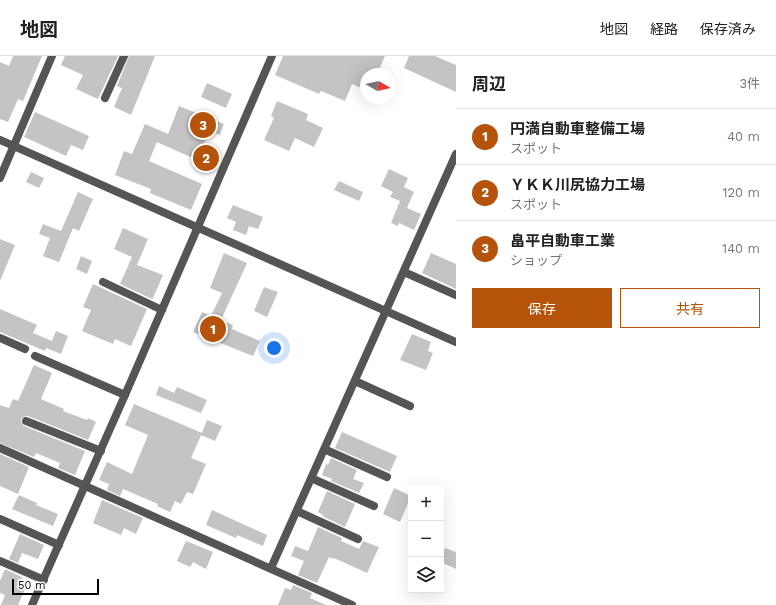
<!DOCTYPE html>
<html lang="ja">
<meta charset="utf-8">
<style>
:root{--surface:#fff;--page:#f6f6f6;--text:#202124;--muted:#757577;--line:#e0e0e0;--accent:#b45309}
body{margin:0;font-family:"Work Sans","Noto Sans JP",sans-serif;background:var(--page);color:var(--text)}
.controls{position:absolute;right:12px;bottom:12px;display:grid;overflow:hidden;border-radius:0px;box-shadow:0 4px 16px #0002}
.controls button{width:36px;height:36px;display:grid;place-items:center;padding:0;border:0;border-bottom:1px solid var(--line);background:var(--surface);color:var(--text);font:20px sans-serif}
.compass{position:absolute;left:360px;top:12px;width:36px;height:36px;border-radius:50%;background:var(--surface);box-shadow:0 4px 16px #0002;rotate:99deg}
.scale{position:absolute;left:12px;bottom:10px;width:87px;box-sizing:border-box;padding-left:4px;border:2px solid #000;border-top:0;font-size:11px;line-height:14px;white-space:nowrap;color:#000;-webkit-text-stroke:3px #fff;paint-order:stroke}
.you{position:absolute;left:274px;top:292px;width:14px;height:14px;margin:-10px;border:3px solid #fff;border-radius:50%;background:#1a73e8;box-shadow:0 0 0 6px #1a73e833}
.badge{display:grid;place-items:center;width:26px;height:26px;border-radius:50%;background:var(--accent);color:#fff;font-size:13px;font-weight:700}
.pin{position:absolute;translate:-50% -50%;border:2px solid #fff;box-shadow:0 1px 4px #0006}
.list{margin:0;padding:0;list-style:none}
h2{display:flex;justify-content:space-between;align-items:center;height:52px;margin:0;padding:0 16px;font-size:17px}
h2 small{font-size:13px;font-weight:400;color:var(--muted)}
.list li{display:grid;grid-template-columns:26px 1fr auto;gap:12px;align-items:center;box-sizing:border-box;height:56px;padding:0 16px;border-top:1px solid var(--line)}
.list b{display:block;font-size:15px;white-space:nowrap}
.list p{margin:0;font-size:13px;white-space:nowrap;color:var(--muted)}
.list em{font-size:13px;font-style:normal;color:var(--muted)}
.actions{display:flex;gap:8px;padding:12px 16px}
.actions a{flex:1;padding:9px 0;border:1px solid var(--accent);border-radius:0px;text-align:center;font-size:14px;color:var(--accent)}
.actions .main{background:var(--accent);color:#fff}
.icon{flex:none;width:22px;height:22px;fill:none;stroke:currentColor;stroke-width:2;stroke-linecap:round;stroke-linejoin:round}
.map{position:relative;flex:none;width:456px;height:549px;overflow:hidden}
header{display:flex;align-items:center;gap:24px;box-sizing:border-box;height:56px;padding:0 20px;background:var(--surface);border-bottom:1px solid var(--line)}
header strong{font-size:19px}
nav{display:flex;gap:22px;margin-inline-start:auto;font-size:14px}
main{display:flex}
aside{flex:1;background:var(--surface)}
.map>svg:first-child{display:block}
.building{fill:#c4c4c4}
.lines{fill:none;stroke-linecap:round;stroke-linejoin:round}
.minor{stroke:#555;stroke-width:8}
.tertiary{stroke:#555;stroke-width:8}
</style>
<header>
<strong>地図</strong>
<nav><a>地図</a><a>経路</a><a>保存済み</a></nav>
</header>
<main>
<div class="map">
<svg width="456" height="549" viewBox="0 0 456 549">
<rect width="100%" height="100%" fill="#fff"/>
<!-- building -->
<path class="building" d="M13 0H42L23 45 18 43 8 66 0 63V6L9 10Z
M65 0H118L98 43 76 33 83 19 61 9Z
M129 0H155L131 59 114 51 122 32 117 30Z
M283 0H385L377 18H366V34L352 28 345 45 321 35 319 38 275 19Z
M409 0H435L456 9V36L404 12Z
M207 27 232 38 226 52 201 41Z
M277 45 308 58 306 64 323 72 314 91 295 82 289 95 264 84 274 62 271 60Z
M179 50 224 68 220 79 209 75 202 92 217 99 212 113 194 105 195 103 157 86 149 105 202 128 191 154 150 137 151 133 115 119 124 95 132 98 145 68 168 78Z
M35 56 89 80 83 94 71 89 66 100 24 81Z
M389 113 408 122 404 131 414 136 407 152 421 158 414 174 399 167 398 170 391 167 400 145 390 141 393 136 381 130Z
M31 116 44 122 39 132 26 126Z
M339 125 363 136 359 145 334 134Z
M78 136 93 143 79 175 73 172 59 206 43 200 50 182 39 178 43 168 61 175Z
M233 149 263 161 258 173 249 170 246 179 233 174 236 166 227 162Z
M123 172 148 183 137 209 163 219 153 242 152 243 120 228 132 201 114 193Z
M0 183 15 189 0 225Z
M224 197 247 207 221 264 233 269 232 273 260 285 253 300 193 276 202 256 211 260 222 237 210 232Z
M431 197 456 208V233L422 217Z
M81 200 92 205 87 218 76 213Z
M93 228 147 253 131 290 115 283 113 288 82 275 91 254 83 251Z
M264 231 278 236 267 261 254 255Z
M0 253 37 269 33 277 52 285 56 275 68 280 61 298 46 292 45 295 0 276Z
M412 278 431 286 428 295 433 297 426 314 400 304Z
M34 309 52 317 41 343 64 353 63 355 87 364 88 362 96 366 88 384 28 360H25L21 363V366L24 370 85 395 75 419 58 412 60 407 36 397 34 401 0 387V349L9 352 13 343 18 345Z
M159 330 174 337 177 331 207 344 201 357 156 339Z
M134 348 202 377 191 402 206 408 193 438 187 436 181 448 175 445 170 456 157 450 158 448 123 433 120 440 107 434 109 428 99 424 107 406 132 418 148 379 125 369Z
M207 364 222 370 215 385 201 379Z
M342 376 397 400 390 416 335 392Z
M0 398 29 411 18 438 0 430Z
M331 402 357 414 353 423 364 427 359 437 331 425 332 423 322 419 326 408 328 409Z
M394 432 411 440 400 466 383 458Z
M327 435 355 448 345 471 322 460 323 459 318 456Z
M19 439 37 447 36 449 58 458 53 470 12 453Z
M102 444 143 462 136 478 124 472 121 479 93 467Z
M212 454 267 479 263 490 237 479 236 482 206 469Z
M318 471 342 482 341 485 359 493 363 485 379 491 367 517 334 502 333 503 329 501 317 527 298 519 304 505 291 500 295 490 308 495Z
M20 478 44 489 38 503 22 497 18 507 9 503Z
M186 485 213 496 206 513 193 506 190 511 177 505Z
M445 492 456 496V513L441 506V502Z
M5 513 22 521 19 530 25 533 18 549H1L5 539 0 537V525Z
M293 529 312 537 310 542 326 549H278L285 532 291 534Z"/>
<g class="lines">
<!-- minor -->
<path class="minor" d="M105 42 124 0
M0 122 52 0
M404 216 456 239
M103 226 162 254
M0 282 25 293
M35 300 125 339
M355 325 410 350
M26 365 101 395
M0 392 352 549
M324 393 387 421
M311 422 374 450
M297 455 358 483
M0 463 59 489
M0 505 44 524
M271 512 456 98"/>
<!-- tertiary -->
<path class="tertiary" d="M0 84 456 286
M32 549 125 339 272 0"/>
</g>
</svg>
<div class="controls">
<button>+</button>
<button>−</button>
<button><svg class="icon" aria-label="layers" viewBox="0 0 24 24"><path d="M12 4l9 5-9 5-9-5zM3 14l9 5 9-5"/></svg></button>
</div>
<svg class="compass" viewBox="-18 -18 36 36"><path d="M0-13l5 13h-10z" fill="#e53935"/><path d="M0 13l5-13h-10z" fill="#757577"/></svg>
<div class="scale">50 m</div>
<div class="you"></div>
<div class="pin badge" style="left:213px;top:273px">1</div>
<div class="pin badge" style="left:206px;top:102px">2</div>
<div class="pin badge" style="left:203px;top:69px">3</div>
</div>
<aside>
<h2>周辺<small>3件</small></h2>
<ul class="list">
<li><span class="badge">1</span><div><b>円満自動車整備工場</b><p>スポット</p></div><em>40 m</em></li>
<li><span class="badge">2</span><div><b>ＹＫＫ川尻協力工場</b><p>スポット</p></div><em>120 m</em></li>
<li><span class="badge">3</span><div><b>畠平自動車工業</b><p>ショップ</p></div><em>140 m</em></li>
</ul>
<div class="actions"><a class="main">保存</a><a>共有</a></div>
</aside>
</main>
